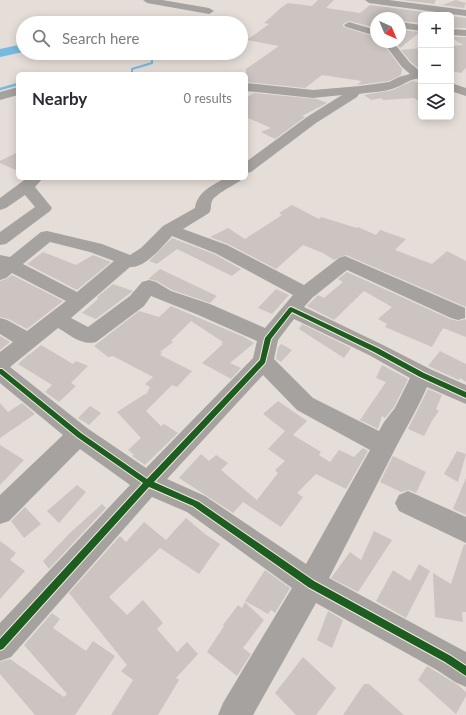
<!DOCTYPE html>
<meta charset="utf-8">
<style>
:root{--surface:#fff;--page:#f7f7f7;--text:#2b2b33;--muted:#7c7c81;--line:#e1e1e2}
body{margin:0;font-family:Lato,sans-serif;background:var(--page);color:var(--text)}
.controls{position:absolute;right:12px;top:12px;display:grid;overflow:hidden;border-radius:6px;box-shadow:0 2px 10px #0003}
.controls button{width:36px;height:36px;display:grid;place-items:center;padding:0;border:0;border-bottom:1px solid var(--line);background:var(--surface);color:var(--text);font:20px sans-serif}
.compass{position:absolute;left:370px;top:12px;width:36px;height:36px;border-radius:50%;background:var(--surface);box-shadow:0 2px 10px #0003;rotate:136deg}
.list{margin:0;padding:0;list-style:none}
h2{display:flex;justify-content:space-between;align-items:center;height:52px;margin:0;padding:0 16px;font-size:17px}
h2 small{font-size:13px;font-weight:400;color:var(--muted)}
.icon{flex:none;width:22px;height:22px;fill:none;stroke:currentColor;stroke-width:2;stroke-linecap:round;stroke-linejoin:round}
.map{position:relative;flex:none;width:466px;height:715px;overflow:hidden}
.search{position:absolute;background:var(--surface);box-shadow:0 2px 10px #0003;left:16px;top:16px;width:232px;height:44px;display:flex;align-items:center;gap:10px;box-sizing:border-box;padding:0 14px;border-radius:22px;color:var(--muted);font-size:15px}
.panel{position:absolute;background:var(--surface);box-shadow:0 2px 10px #0003;left:16px;top:72px;width:232px;height:108px;border-radius:6px}
.map>svg:first-child{display:block}
.lines{fill:none;stroke-linecap:round;stroke-linejoin:round}
.stream-far1{stroke:#76bbdf;stroke-width:2}
.stream{stroke:#76bbdf;stroke-width:2.5}
.river{fill:#76bbdf;fill-rule:evenodd}
.building{fill:#cbc4c1}
.minor{fill:#a5a29f;fill-rule:evenodd}
.cycleway-casing{stroke:#f8e9df;stroke-width:2}
.cycleway{fill:#1b5e20;fill-rule:evenodd}
</style>
<div class="map">
<svg width="466" height="715" viewBox="0 0 466 715">
<rect width="100%" height="100%" fill="#e5ddd8"/>
<g class="lines">
<!-- stream-far1 -->
<path class="stream-far1" d="M8 51 23 45
M132 74V69L152 63V58L171 53"/>
<!-- stream -->
<path class="stream" d="M0 89 18 84"/>
<!-- river -->
<path class="river" d="M23 44V52L0 57V49Z"/>
</g>
<!-- building -->
<path class="building" d="M318 0H334L326 8 360 13 370 5 447 15 421 14V23L400 21V18H376V28L349 21 343 24V26L346 28 376 37V42H382L402 69 401 75 389 81 357 85 362 81 322 75 305 88 246 82V69L279 46 247 40 269 24 264 23 282 7 288 3 312 6Z
M401 0H436L434 4Z
M456 0 466 3 464 8 442 5Z
M451 16 466 18V28H451Z
M400 30 420 32 400 48 395 42H400Z
M451 37H466V68L461 73 451 71V46L463 45Z
M421 48V68L417 67 411 62 401 50Z
M412 81 421 83V103L414 98 383 100 381 98 371 100 364 95 393 90Z
M254 93 317 99 327 103 302 116 305 117 275 139 261 132 271 128 246 117V98Z
M18 152V171L0 163V161Z
M292 205 319 219 321 217 357 228 358 227 376 235 380 230 406 239 395 250 432 264 447 251 466 261V307L346 255 334 260 323 253 303 245 276 269 228 244 210 237 228 228 245 239 282 215 279 213Z
M172 238 214 254 241 269 232 276 177 249 157 264 149 261Z
M43 252 76 265 93 255 111 262 77 290 27 264Z
M160 269 217 296 210 303 172 290 157 281 148 279Z
M347 272 450 319 458 321 466 319V337L443 328 432 347 385 327 387 324 378 319 392 307 364 291 334 320 307 306 318 295 324 298 343 282 338 279Z
M12 275 63 301 27 329 8 319 0 317V281L6 279Z
M113 284 133 291 96 319 82 313 98 299 97 297Z
M276 289 289 295 272 314 258 308Z
M171 306 244 337 254 343 230 363 241 368 231 379 202 363 223 344 221 343 223 342 191 321 171 341 173 342 160 352 162 353 160 355 192 371 177 387 172 385 146 411 161 426 164 424 178 433 145 465 132 456 134 455 128 450 141 438 117 412 145 394 146 395 150 387 145 384 153 377 113 356 108 357 94 346 139 311 159 317Z
M302 324 351 348 344 358 299 329Z
M0 336 10 342 0 350Z
M281 344 292 350 281 362 276 359 278 348Z
M41 345 73 364 76 361 88 366 71 383 76 386 59 402 45 392 52 385 18 364 29 354H30Z
M440 351 466 364V382L460 378 459 380 428 366Z
M382 365 408 379 394 407 385 418 382 416 378 429 360 420 386 382 376 378Z
M428 389 442 395 436 409 439 411 433 419 424 436 408 429Z
M278 401 307 421 293 435 321 452 319 455 330 462 339 450 354 457 363 448 368 451 346 489 316 474 297 493 303 497 281 527 243 502 233 513 179 478 201 454 209 461 216 455 228 463 221 470 257 500 278 473 275 470 285 461 268 449 285 431 263 414Z
M0 403 8 412 22 403 35 414 0 438Z
M90 406 101 413 89 425 78 418Z
M0 445 24 460 0 485Z
M457 451 466 454 458 482 444 474Z
M393 456 426 472 416 493 409 490 401 492 380 482Z
M466 478V515L453 509Z
M77 485 86 492 59 523 47 511Z
M102 504 106 508 49 569 43 561 70 533Z
M25 507 41 524 24 538 11 521Z
M186 518 205 534 220 544 199 574 160 548 109 597 127 615 143 600 163 623 157 629 177 652 187 642 198 654 176 678 179 680 158 715H111L133 680 121 671 127 665 69 593 120 536 126 542 144 522 166 540Z
M374 531 392 540 358 592 331 578 350 552 361 560Z
M0 541 16 553 10 560 25 571 0 599Z
M464 544 466 545V612H462L463 622 435 617 433 573 451 584Z
M419 564 430 571 406 618 376 601 393 570 410 581Z
M265 570 290 588 275 613 271 610 268 614 245 601Z
M245 602 264 620 243 648 251 654 237 676 207 652 224 626 223 625 238 605 242 608Z
M328 611 343 620 332 648 317 640Z
M52 613 60 619 53 628 86 651 93 641 115 656 75 715H35L0 674V662L10 659 64 697 67 694 24 645Z
M303 657 336 688 316 715H296L275 693Z
M427 666 458 685 466 692V696L456 714 418 680Z
M364 684H369L404 715H343Z"/>
<g class="lines">
<!-- minor -->
<path class="minor" d="M143 0H162L209 8 214 11 209 14 147 3Z
M365 0H389L466 10V16L369 3Z
M349 22 376 30V36L346 27 344 25Z
M400 22 421 25V31L400 28Z
M451 29 466 30V36L451 35Z
M383 42H393L410 63 421 72V79C412 77 405 84 397 87 386 92 371 92 359 94L357 97 316 123 251 172 246 173V162L307 117 342 95 313 98 246 91V83L313 90 360 86 389 82 399 77 410 74 402 67Z
M451 83 466 88V96L451 91Z
M18 87V95L0 100V92Z
M27 178H43L35 187 52 208 50 211 6 244 0 245V232L35 207 25 195 6 208 0 210V198Z
M225 178H242L240 181C234 185 214 195 212 201 210 206 212 209 209 213L183 229 227 245 304 285 339 258 345 256 465 308V318L458 320 451 318 347 270 312 298 304 307 383 345 430 369 466 385V404L427 387C417 410 404 431 393 453L329 578 466 652V687L455 682 437 670 316 603 253 715H218L223 703 292 588 187 512 152 497 11 657 0 661V623L130 485 80 449 9 521 0 524V495L63 435 0 383V352L13 342 0 334V318L7 320 27 331 66 301 12 273 6 278 0 280V255L10 257 41 232 47 231 102 244 130 255 141 248 163 226 195 208C197 192 212 186 225 178ZM172 236 215 253 293 295 265 328 210 304 171 291 156 282 149 280 142 282 130 296 88 327 71 318 130 267C144 269 163 246 172 236ZM50 242 90 252 114 261 77 292 23 264ZM151 296 196 314 257 341 253 358 146 468 87 428 10 367 58 328C70 335 82 346 96 342L144 306ZM294 319 369 355 410 378 395 408 384 422 379 431 313 398 274 359 278 340ZM263 375 297 410 370 450 306 564 205 496 167 479Z
M408 491 466 517V543L399 511 395 503 399 495Z"/>
<defs>
<path id="cycleway" d="M291 307 378 348 424 373 466 392V398L420 377 374 352 292 312 271 339 265 363 154 482 199 502 314 581 451 656 466 666V676L445 662 308 587 193 506 149 487 3 649 0 650V639L143 483 77 437 0 374V369H2L81 433 147 479 260 360 265 338 289 308Z"/>
</defs>
<!-- cycleway casing -->
<use href="#cycleway" class="cycleway-casing"/>
<!-- cycleway -->
<use href="#cycleway" class="cycleway"/>
</g>
</svg>
<div class="controls">
<button>+</button>
<button>−</button>
<button><svg class="icon" aria-label="layers" viewBox="0 0 24 24"><path d="M12 4l9 5-9 5-9-5zM3 14l9 5 9-5"/></svg></button>
</div>
<svg class="compass" viewBox="-18 -18 36 36"><path d="M0-13l5 13h-10z" fill="#e53935"/><path d="M0 13l5-13h-10z" fill="#7c7c81"/></svg>
<div class="search"><svg class="icon" aria-label="search" viewBox="0 0 24 24"><circle cx="10" cy="10" r="6"/><path d="M15 15l6 6"/></svg>Search here</div>
<section class="panel">
<h2>Nearby<small>0 results</small></h2>
<ul class="list">
</ul>
</section>
</div>
